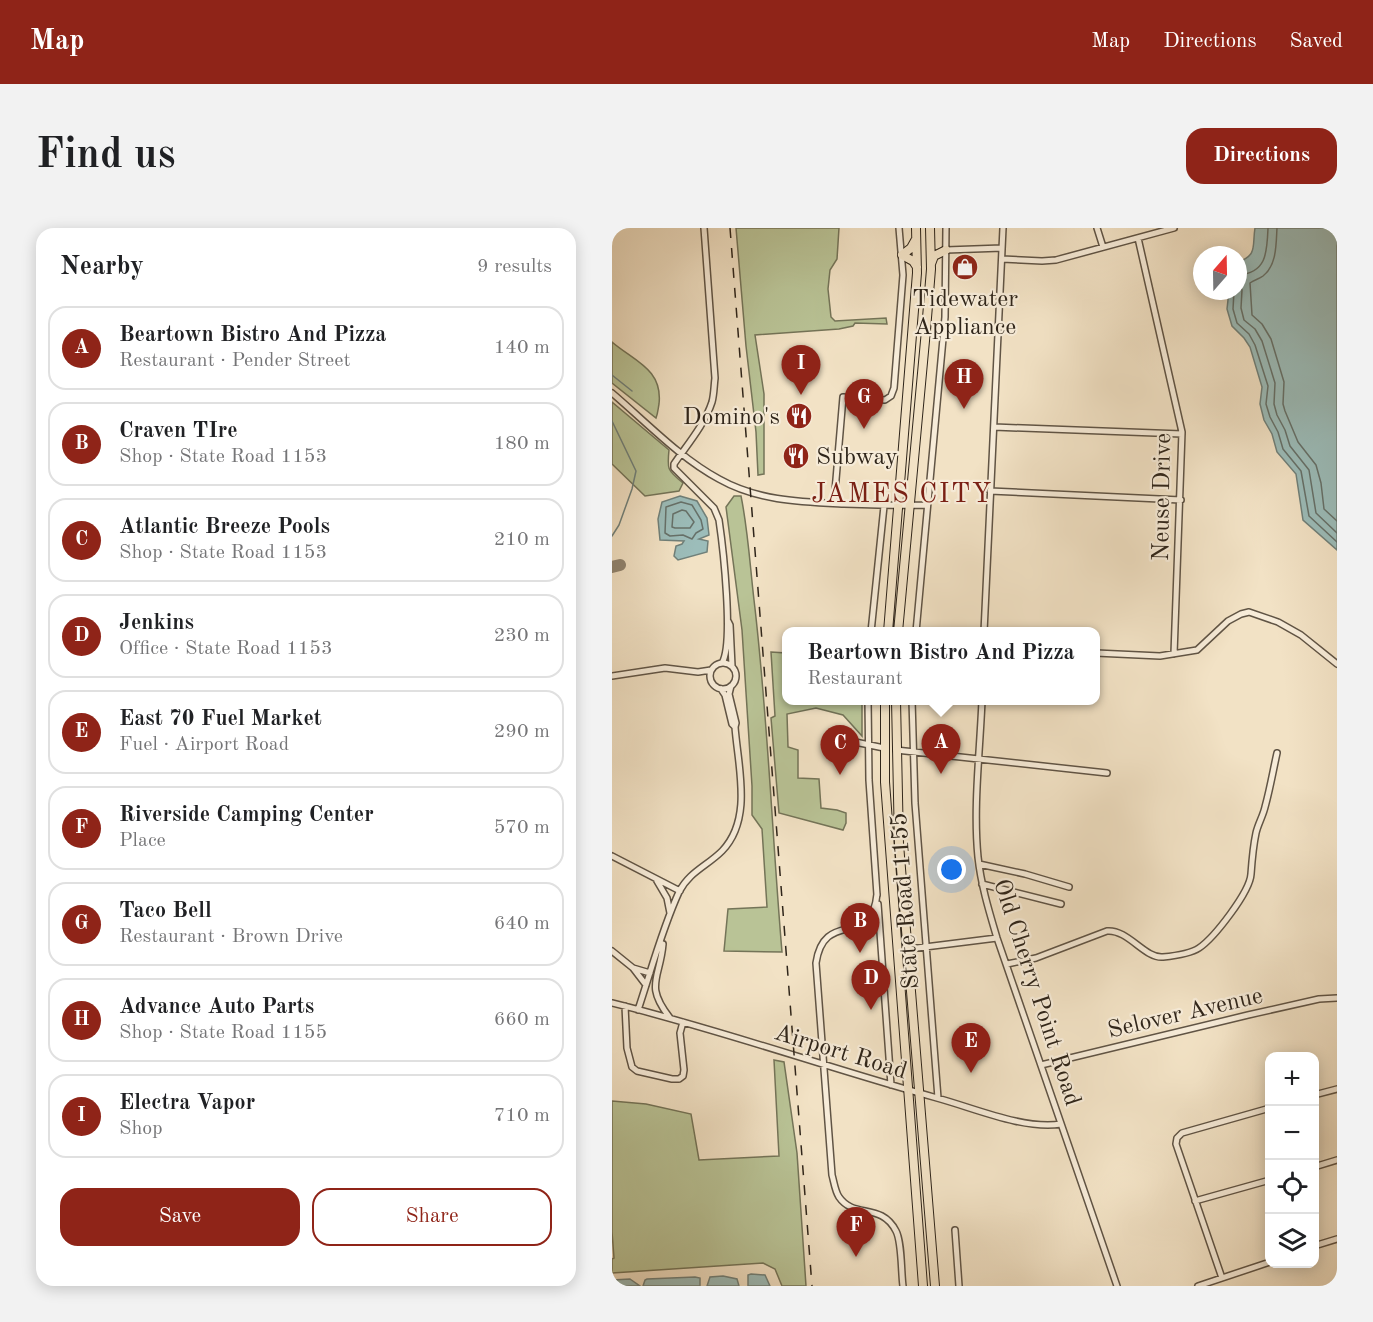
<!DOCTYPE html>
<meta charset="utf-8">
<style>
:root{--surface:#fff;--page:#f2f2f2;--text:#202124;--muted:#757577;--line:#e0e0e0;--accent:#8f2418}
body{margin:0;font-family:"Old Standard TT",serif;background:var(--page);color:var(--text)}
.controls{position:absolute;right:18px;bottom:18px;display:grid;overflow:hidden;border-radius:12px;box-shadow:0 3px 15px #0003}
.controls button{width:54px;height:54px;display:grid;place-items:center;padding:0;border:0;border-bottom:2px solid var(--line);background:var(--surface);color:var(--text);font:30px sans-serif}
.compass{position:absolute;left:581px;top:18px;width:54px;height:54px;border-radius:50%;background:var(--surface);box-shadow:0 3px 15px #0003;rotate:20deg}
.you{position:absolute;left:340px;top:642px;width:21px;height:21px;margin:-15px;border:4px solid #fff;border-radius:50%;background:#1a73e8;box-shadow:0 0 0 9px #1a73e833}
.badge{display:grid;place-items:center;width:39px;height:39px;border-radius:50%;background:var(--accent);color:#fff;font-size:20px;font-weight:700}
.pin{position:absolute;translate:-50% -50px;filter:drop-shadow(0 2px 3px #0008)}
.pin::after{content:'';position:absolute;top:32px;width:21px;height:18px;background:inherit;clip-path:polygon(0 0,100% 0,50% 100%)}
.popup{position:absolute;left:170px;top:399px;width:318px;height:78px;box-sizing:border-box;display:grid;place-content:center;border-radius:12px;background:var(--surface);filter:drop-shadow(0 2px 4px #0005);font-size:20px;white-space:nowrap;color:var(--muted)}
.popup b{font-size:22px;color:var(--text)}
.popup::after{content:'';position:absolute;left:50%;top:100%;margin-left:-12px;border:12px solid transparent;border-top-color:var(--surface)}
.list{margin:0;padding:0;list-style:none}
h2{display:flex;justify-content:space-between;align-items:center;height:78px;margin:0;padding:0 24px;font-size:26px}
h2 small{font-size:20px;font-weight:400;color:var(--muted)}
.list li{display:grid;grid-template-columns:39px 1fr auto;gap:18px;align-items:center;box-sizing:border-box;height:84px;margin:0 12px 12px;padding:0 12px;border:2px solid var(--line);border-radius:18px}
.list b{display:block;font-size:22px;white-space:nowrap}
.list p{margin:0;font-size:20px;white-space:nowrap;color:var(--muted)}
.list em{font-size:20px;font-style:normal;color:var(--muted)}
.actions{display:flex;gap:12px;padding:18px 24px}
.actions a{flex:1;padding:14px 0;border:2px solid var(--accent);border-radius:18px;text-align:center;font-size:21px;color:var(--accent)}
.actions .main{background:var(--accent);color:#fff}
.icon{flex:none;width:33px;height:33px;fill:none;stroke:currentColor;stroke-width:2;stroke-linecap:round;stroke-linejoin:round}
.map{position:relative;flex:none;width:725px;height:1058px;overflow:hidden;border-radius:18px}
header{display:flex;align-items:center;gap:36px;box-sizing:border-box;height:84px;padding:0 30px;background:var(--accent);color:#fff}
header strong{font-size:28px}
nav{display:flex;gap:33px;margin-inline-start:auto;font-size:21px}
.intro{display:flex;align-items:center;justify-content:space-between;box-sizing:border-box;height:144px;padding:0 36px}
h1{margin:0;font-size:42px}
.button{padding:15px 27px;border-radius:18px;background:var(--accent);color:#fff;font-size:21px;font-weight:700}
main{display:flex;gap:36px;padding:0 36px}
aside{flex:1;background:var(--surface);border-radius:18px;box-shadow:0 3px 15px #0003}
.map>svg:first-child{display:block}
.green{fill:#b9c396;stroke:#747458;stroke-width:1.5}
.water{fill:#9cbdba;stroke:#70807a;stroke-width:1.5}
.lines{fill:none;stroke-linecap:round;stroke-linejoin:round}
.shore{stroke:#66716a;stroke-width:1.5}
.stream{stroke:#70807a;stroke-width:1.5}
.taxiway{stroke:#908470;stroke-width:12}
.minor-casing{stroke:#605445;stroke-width:8}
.highway-casing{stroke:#2f251a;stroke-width:10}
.minor{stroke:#f7ecd9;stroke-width:5}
.highway{stroke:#f2e2c5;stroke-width:8}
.rail{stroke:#2f251a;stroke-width:1.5;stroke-dasharray:10 10;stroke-linecap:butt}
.labels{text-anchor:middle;stroke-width:4.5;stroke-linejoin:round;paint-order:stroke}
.poi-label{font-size:24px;fill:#2f251a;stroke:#f7ecd9}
.street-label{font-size:24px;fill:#2f251a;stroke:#f7ecd9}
.quarter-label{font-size:27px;letter-spacing:1.5px;fill:#7a1f14;stroke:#f7ecd9}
</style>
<header>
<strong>Map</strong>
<nav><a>Map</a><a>Directions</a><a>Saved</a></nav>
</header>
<div class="intro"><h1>Find us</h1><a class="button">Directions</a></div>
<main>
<aside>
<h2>Nearby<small>9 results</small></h2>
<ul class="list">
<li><span class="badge">A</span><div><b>Beartown Bistro And Pizza</b><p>Restaurant · Pender Street</p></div><em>140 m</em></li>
<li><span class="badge">B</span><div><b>Craven TIre</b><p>Shop · State Road 1153</p></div><em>180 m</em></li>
<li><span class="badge">C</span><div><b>Atlantic Breeze Pools</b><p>Shop · State Road 1153</p></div><em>210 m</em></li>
<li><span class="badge">D</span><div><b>Jenkins</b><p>Office · State Road 1153</p></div><em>230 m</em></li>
<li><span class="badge">E</span><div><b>East 70 Fuel Market</b><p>Fuel · Airport Road</p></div><em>290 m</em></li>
<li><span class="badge">F</span><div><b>Riverside Camping Center</b><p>Place</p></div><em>570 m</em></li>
<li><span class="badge">G</span><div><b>Taco Bell</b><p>Restaurant · Brown Drive</p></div><em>640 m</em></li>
<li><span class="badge">H</span><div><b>Advance Auto Parts</b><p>Shop · State Road 1155</p></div><em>660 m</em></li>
<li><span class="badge">I</span><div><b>Electra Vapor</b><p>Shop</p></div><em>710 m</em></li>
</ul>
<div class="actions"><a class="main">Save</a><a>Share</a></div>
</aside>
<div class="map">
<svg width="725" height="1058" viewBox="0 0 725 1058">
<rect width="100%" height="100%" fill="#f2e2c5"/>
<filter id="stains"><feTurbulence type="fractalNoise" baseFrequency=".00333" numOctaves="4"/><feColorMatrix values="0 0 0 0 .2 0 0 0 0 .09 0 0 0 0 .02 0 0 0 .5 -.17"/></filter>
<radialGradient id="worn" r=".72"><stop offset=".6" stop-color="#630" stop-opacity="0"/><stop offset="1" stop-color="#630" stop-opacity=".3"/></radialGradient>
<!-- green -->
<path class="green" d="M124 0H227L225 31 218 42 216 61 219 89 223 93 274 90 275 96 243 95 241 98 227 101 143 107 152 166V246L146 247 144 204 134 118Z
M0 114C22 133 51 141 47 176 46 181 46 185 44 190L0 155Z
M0 174 57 222C55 241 55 242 71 255L67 263 33 268 0 236Z
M122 268H129C136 302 138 338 142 372 156 489 160 607 170 724L112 723 116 681 155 679 150 601 140 587V558L130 402 114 279Z
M159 424 174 425V472L250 473V508L231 487 204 480 175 486 176 519 186 522V550L207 551 209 580 225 582 234 585V595L231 602 167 585 159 490 163 488Z
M162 832 172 834 185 925 194 1058H170L163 1041 151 1035 0 1045V1031L2 1030 0 1004V873L34 876 79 886 87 932 167 928Z"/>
<!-- water -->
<path class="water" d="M643 0H725V322L691 292 684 246 665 224 660 206 652 192 648 176 650 159 638 119 632 110 620 98 615 81 617 63H626V34C646 27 640 18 643 0Z
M68 268 85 273 95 290 97 307 87 311 96 313 95 324 66 332 62 328 64 318 70 316 72 313 48 312 46 291 50 274Z
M139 1046 153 1047 158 1058H136V1047Z
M111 1048 125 1051 127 1058H95L98 1049Z
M83 1049 88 1050V1058H31L33 1052 35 1051Z
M18 1051 28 1058H0V1052Z"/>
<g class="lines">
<!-- shore -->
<path class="shore" d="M665 0C664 16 665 37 651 48 647 51 642 52 638 55L640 87 650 96 659 111 672 154 671 176 673 183 686 214 704 237 709 255 712 281 725 293
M626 47C655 45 655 24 656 0
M626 54 630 62 629 80 632 92 643 101 650 113 663 155 662 176 665 187 673 202 678 218 697 242 704 285 725 305
M622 63 621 81 625 95 637 106 643 117 656 158 654 176 658 189 666 204 671 221 689 243 697 288 725 314
M69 274 80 277 89 292 91 301 84 305 80 311 71 307 58 308 53 305 54 279Z
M70 282 74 283 82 294 78 300H63L60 299 61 286Z"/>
<!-- stream -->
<path class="stream" d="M0 147 20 163
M0 193 24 243 20 261 7 297 0 308"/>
<!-- taxiway -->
<path class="taxiway" d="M0 339 8 337"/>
<defs>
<path id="minor" d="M92 0 103 150C102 158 102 167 100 174 93 196 75 217 62 236V240L102 280 107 292C111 319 122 415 110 435
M485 0 491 19
M526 10 570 204 562 426
M334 22 390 20
M390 31 430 33 444 32 562 0
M0 165C34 194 68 230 107 251 146 273 189 274 232 276 260 277 288 278 315 277
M382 199 570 206
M378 263 569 272
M222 275 231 169 273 172 279 168 282 160 291 47 287 0
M116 393 118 397 120 438
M259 404 272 278
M304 404 333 89 334 0
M372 404 391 0
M484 425 548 428 585 422 616 393 629 386 637 384 666 394 689 407 725 436
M98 448a13 13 0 1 1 26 0a13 13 0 1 1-26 0Z
M0 448 53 440 86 444 99 442
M109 461 113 467 120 496 123 499
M256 472 257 552 265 667
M300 472 303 575 326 870
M370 472C368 523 361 579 366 629 369 657 377 683 385 710L505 1058
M219 509 272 520
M284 522 495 545
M0 628 68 663
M367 636 413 646 457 659
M45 653 55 670 58 685
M370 656 449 676
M265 666C260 721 212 680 204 735L220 947C222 954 223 963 227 969 242 991 269 974 284 1003 290 1014 289 1044 291 1058
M266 676 279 857
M51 716C48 751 32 757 58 790
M297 721 385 710
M0 723 21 740 38 745
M395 736 424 730 495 703C516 701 533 731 551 729 561 728 578 726 587 720 602 710 638 664 639 646 640 632 641 619 644 605 646 596 651 588 653 579 658 561 661 543 665 525
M21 740 34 757
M0 775C110 802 216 840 325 870 362 880 412 902 449 896
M13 778 15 820 20 839 25 843 60 851H67L71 848 72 842 68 805 71 794
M26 782C39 743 50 701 67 664 77 644 95 638 110 623 141 591 126 539 123 499L124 495 117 466 119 458
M429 837 636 787 707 771 725 770
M702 867 725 861
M702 939 725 932
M583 973 658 952
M343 1002 347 1058
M702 1018 725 1011
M610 1050 564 916 565 910 570 905 658 880
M586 1058 658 1034"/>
<path id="highway" d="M304 11 299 20 290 27 301 33 305 39
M319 36 322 28 334 22
M276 404 305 45 304 0
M286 404 314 102 319 41 318 0
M273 472V554L311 1058
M284 472 287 616 323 1058"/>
</defs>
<!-- minor casing -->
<use href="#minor" class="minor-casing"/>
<!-- highway casing -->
<use href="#highway" class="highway-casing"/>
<!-- minor -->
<use href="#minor" class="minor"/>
<!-- highway -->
<use href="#highway" class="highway"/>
<!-- rail -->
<path class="rail" d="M118 0 200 1058"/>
</g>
<!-- icons -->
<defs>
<symbol id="shop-disc" viewBox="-11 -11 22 22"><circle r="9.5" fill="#8f2418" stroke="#f7ecd9"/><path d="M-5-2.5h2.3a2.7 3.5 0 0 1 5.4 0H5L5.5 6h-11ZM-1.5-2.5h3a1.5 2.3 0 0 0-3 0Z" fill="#fff"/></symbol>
<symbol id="restaurant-disc" viewBox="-11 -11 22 22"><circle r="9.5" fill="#8f2418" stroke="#f7ecd9"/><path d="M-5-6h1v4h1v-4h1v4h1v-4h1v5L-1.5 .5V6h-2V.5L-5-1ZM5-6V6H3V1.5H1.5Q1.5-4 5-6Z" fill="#fff"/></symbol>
</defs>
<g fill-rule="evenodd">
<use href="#shop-disc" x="338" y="24" width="30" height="30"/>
<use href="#restaurant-disc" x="172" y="173" width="30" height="30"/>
<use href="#restaurant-disc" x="169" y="213" width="30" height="30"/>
</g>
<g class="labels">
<!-- poi labels -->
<g class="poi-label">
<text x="353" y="78">Tidewater<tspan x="353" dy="28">Appliance</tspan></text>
<text x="168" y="196" text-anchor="end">Domino's</text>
<text x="204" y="236" text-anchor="start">Subway</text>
</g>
<!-- street labels -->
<g class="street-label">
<text transform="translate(549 269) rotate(-89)" y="8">Neuse Drive</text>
<text transform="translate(292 673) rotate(-94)" y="8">State Road 1155</text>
<text transform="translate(426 764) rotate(72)" y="8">Old Cherry Point Road</text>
<text transform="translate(573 784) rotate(-13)" y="8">Selover Avenue</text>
<text transform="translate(229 823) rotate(17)" y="8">Airport Road</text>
</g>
<!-- quarter labels -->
<g class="quarter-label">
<text x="290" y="274">JAMES CITY</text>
</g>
</g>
<rect width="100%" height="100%" filter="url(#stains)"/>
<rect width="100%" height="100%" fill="url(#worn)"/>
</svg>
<div class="controls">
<button>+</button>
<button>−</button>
<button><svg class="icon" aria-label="locate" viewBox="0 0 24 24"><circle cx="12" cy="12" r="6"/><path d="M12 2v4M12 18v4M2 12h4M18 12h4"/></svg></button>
<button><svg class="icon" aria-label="layers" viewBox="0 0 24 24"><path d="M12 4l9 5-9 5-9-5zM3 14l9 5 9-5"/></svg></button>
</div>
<svg class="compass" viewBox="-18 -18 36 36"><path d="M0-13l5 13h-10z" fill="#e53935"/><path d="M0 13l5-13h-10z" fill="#757577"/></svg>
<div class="you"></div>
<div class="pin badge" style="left:329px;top:546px">A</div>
<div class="popup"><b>Beartown Bistro And Pizza</b>Restaurant</div>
<div class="pin badge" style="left:248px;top:725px">B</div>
<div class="pin badge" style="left:228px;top:547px">C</div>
<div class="pin badge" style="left:259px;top:782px">D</div>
<div class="pin badge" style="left:359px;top:845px">E</div>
<div class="pin badge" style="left:244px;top:1029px">F</div>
<div class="pin badge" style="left:252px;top:201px">G</div>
<div class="pin badge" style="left:352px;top:181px">H</div>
<div class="pin badge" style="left:189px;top:167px">I</div>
</div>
</main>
